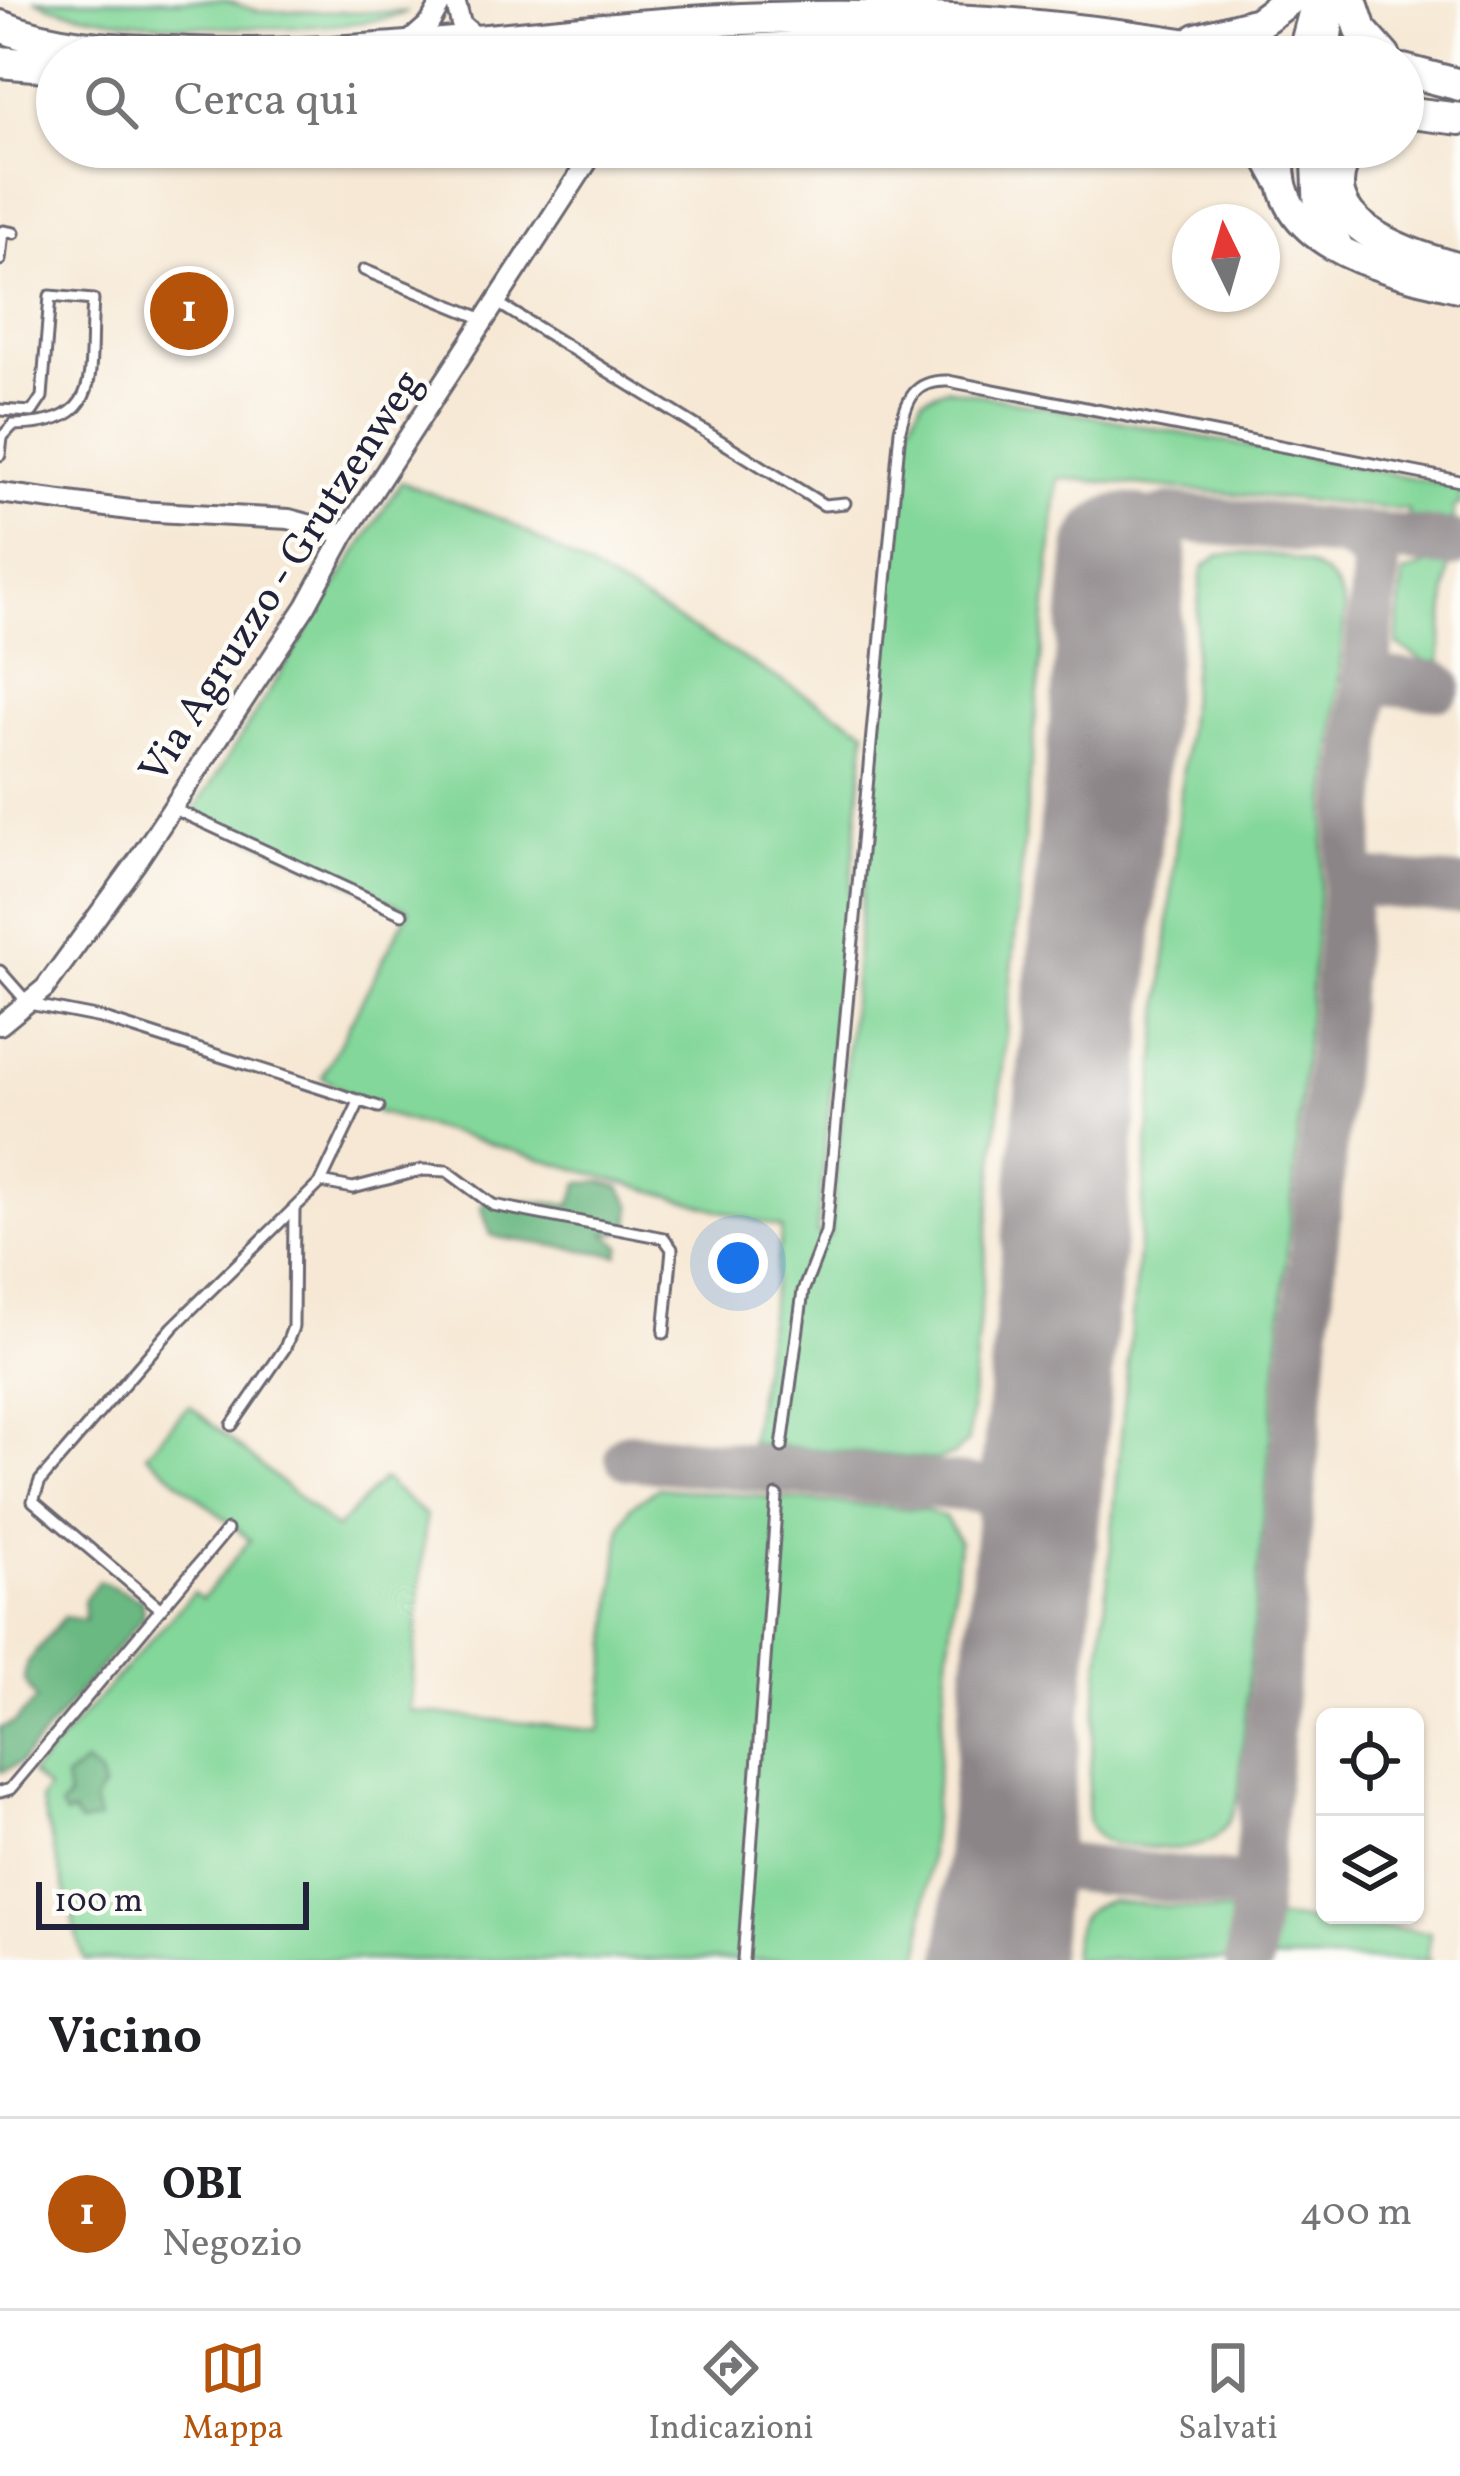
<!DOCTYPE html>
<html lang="it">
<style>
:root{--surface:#fff;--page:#f2f2f2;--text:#202124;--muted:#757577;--line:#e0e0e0;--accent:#b45309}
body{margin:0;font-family:Vollkorn,serif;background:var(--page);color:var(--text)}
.controls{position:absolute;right:36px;bottom:36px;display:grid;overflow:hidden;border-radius:18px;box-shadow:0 3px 9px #0004}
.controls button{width:108px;height:108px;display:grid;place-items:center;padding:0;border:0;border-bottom:3px solid var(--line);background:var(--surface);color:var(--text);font:60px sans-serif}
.compass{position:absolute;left:1172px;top:204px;width:108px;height:108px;border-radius:50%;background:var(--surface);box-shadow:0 3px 9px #0004;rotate:355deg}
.scale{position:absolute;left:36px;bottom:30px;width:273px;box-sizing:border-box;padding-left:12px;border:6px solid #22223b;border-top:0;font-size:33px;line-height:42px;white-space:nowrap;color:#22223b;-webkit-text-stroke:9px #fdfcf7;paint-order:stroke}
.you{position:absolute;left:738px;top:1263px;width:42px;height:42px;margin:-30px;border:9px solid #fff;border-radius:50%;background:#1a73e8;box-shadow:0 0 0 18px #1a73e833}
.badge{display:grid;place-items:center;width:78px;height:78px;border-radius:50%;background:var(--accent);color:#fff;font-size:39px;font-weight:700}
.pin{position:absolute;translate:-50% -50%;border:6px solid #fff;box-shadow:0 3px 12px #0006}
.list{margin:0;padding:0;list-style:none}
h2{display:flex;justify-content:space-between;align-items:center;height:156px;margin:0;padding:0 48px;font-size:51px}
h2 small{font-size:39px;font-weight:400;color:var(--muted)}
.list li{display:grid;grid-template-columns:78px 1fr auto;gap:36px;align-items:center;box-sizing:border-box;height:192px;padding:0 48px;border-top:3px solid var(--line)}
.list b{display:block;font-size:45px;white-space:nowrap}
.list p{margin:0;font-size:39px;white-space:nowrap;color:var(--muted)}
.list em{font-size:39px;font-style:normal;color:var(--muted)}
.icon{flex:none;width:66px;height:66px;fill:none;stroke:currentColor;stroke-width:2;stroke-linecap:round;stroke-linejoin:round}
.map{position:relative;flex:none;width:1460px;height:1960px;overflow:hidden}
.search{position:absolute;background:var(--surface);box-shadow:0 3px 9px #0004;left:36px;right:36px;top:36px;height:132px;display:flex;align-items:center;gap:30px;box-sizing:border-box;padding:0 42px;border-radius:66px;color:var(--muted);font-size:45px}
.sheet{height:348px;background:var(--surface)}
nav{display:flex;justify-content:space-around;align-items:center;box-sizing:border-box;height:168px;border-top:3px solid var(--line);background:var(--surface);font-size:33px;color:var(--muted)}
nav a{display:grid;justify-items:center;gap:6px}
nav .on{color:var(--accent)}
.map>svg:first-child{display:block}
.green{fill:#83d79a;stroke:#527c6a;stroke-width:3}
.forest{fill:#6ab882;stroke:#466d5e;stroke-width:3}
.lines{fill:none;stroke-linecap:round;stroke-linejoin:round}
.taxiway{stroke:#8c8588;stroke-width:48}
.runway{stroke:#8c8588;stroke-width:123}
.lane-casing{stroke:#6c6771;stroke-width:15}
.street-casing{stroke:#6c6771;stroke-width:24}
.secondary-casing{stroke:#6c6771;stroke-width:33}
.primary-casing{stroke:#6c6771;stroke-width:36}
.lane{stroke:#fff;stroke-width:9}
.street{stroke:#fff;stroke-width:18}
.secondary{stroke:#fff;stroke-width:27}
.primary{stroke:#fff;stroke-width:30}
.labels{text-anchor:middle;stroke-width:9;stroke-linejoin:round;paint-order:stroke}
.street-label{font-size:42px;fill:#22223b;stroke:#fdfcf7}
</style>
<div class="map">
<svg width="1460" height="1960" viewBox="0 0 1460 1960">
<rect width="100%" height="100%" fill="#fdfcf7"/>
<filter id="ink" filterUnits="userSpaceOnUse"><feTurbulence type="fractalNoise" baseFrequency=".00833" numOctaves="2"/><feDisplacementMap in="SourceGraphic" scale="24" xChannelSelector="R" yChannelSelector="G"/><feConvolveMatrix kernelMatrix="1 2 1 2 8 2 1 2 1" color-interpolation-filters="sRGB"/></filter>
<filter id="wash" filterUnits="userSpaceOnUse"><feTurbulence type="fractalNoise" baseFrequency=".004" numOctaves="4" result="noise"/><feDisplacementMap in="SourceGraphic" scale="48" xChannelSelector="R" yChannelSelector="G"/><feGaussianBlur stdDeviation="2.7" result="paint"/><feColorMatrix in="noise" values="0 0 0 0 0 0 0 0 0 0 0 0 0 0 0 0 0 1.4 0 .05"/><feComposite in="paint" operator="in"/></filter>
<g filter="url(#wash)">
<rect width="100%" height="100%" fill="#f6e8d4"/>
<!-- green -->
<path class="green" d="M37 0H223L259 11 408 12C347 37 94 32 37 0Z
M946 388 1460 487V506H1454L1453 521 1408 518V510L1058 478 968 1441 954 1455 934 1460 750 1443 782 1228 378 1112 322 1077 409 910 194 811 401 482 507 521 866 730 817 1233 830 1236 906 430 923 398Z
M1220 555C1265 551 1338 555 1345 611L1238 1798C1225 1850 1191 1852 1144 1847 1130 1845 1111 1847 1099 1837 1088 1828 1087 1816 1087 1803L1201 576 1204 566Z
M1435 562 1449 563 1440 663 1424 661 1397 645 1403 574Z
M189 1405 336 1529 383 1479 426 1516 410 1711 600 1731 621 1527 631 1506 658 1488 925 1510 945 1517 959 1541 920 1960H84L40 1799 47 1789 31 1774 193 1593 202 1599 250 1540 146 1454Z
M1110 1901 1240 1913 1235 1960H1072C1075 1930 1076 1908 1110 1901Z
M1267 1917 1430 1932 1427 1959 1433 1960H1261Z"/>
<!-- forest -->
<path class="forest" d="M603 1182 620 1187 632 1205 630 1224 619 1233H605L621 1246 618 1255 501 1238 491 1235 481 1207 489 1198 571 1205 579 1183Z
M99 1581 142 1600 143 1617 20 1763 1 1772 0 1728 14 1723 36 1700 24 1679 27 1663 64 1617 85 1620 83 1601Z
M85 1764 99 1775 103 1789 94 1802 99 1820 80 1824 73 1813 65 1816 60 1808 68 1799 65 1779Z"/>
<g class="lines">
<!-- taxiway -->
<path class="taxiway" d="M1126 555 1140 527 1170 517 1451 544
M1365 679 1438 686
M1348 881 1460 890
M629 1456 1039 1495
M1012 1805 1014 1838 1037 1864 1241 1887 1253 1899 1254 1911
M1001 1918 1020 1878 1048 1868
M1249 1960 1376 568 1368 548 1345 534"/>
<!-- runway -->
<path class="runway" d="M998 1960 1126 555"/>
</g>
</g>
<g filter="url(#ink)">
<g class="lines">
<defs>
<path id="lane" d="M0 260 3 231 14 233
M364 270 486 320
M496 302 824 505 845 503
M0 410 32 412 42 397 50 296 93 300C87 375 107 424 13 425L2 437 0 455
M172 808 402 914
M0 971 29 1004 101 1018 379 1107
M321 1182 353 1188 422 1170 447 1171 493 1205 664 1238 672 1249 664 1333
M232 1425 285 1348 293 1327 294 1209
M782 1447 803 1291 826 1232 900 430C907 400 913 380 948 381L1460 481
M161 1609 33 1501 40 1481 173 1327 321 1182 360 1100
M0 1792 10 1789 227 1530
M743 1960 777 1496"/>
<path id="street" d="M455 0 461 24 482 42
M404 46 430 23 443 0
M0 493 137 511 289 519 345 534
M0 1025 45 988 136 863 306 606 345 534 597 147"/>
<path id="secondary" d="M1301 57 1316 0
M1325 57 1332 0
M1282 147C1265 247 1388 271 1460 288
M1316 147 1318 203 1340 249"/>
<path id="primary" d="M1351 0 1361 30 1385 57
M0 26C61 50 124 50 188 53 383 61 575 24 769 18 933 12 1097 27 1258 57
M1197 39 1258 23 1289 0
M616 57 874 43 1092 57
M0 62 57 67
M1403 70 1460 85
M1403 112 1460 119
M1263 147 1280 178
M1351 147C1301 222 1407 255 1460 269"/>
</defs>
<!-- lane casing -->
<use href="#lane" class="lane-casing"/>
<!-- street casing -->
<use href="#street" class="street-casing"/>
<!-- secondary casing -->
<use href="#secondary" class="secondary-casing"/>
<!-- primary casing -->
<use href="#primary" class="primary-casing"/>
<!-- lane -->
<use href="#lane" class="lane"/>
<!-- street -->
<use href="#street" class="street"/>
<!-- secondary -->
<use href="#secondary" class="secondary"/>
<!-- primary -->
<use href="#primary" class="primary"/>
</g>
</g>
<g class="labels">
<!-- street labels -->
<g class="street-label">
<text transform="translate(279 575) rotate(-57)" y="15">Via Agruzzo - Grutzenweg</text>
</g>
</g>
</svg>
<div class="controls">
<button><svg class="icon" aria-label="locate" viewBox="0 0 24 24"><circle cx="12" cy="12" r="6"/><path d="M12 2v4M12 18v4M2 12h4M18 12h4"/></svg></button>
<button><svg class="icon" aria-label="layers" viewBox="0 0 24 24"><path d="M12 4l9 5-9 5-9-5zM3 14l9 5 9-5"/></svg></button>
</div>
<svg class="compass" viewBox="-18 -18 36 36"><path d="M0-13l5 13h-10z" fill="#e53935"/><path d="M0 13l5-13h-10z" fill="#757577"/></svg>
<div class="scale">100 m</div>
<div class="you"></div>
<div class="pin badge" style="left:189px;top:311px">1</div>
<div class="search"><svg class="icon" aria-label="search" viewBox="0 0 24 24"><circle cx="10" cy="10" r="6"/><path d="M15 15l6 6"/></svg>Cerca qui</div>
</div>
<section class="sheet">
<h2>Vicino<small></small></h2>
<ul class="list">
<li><span class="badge">1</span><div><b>OBI</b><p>Negozio</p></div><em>400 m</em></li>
</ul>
</section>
<nav>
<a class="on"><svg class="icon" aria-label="map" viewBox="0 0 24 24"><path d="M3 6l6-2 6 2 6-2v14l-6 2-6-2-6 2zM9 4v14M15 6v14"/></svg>Mappa</a>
<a><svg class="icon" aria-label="directions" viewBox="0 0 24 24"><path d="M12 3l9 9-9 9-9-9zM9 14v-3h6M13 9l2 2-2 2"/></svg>Indicazioni</a>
<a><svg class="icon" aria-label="saved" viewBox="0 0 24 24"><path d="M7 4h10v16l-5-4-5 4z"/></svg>Salvati</a>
</nav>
